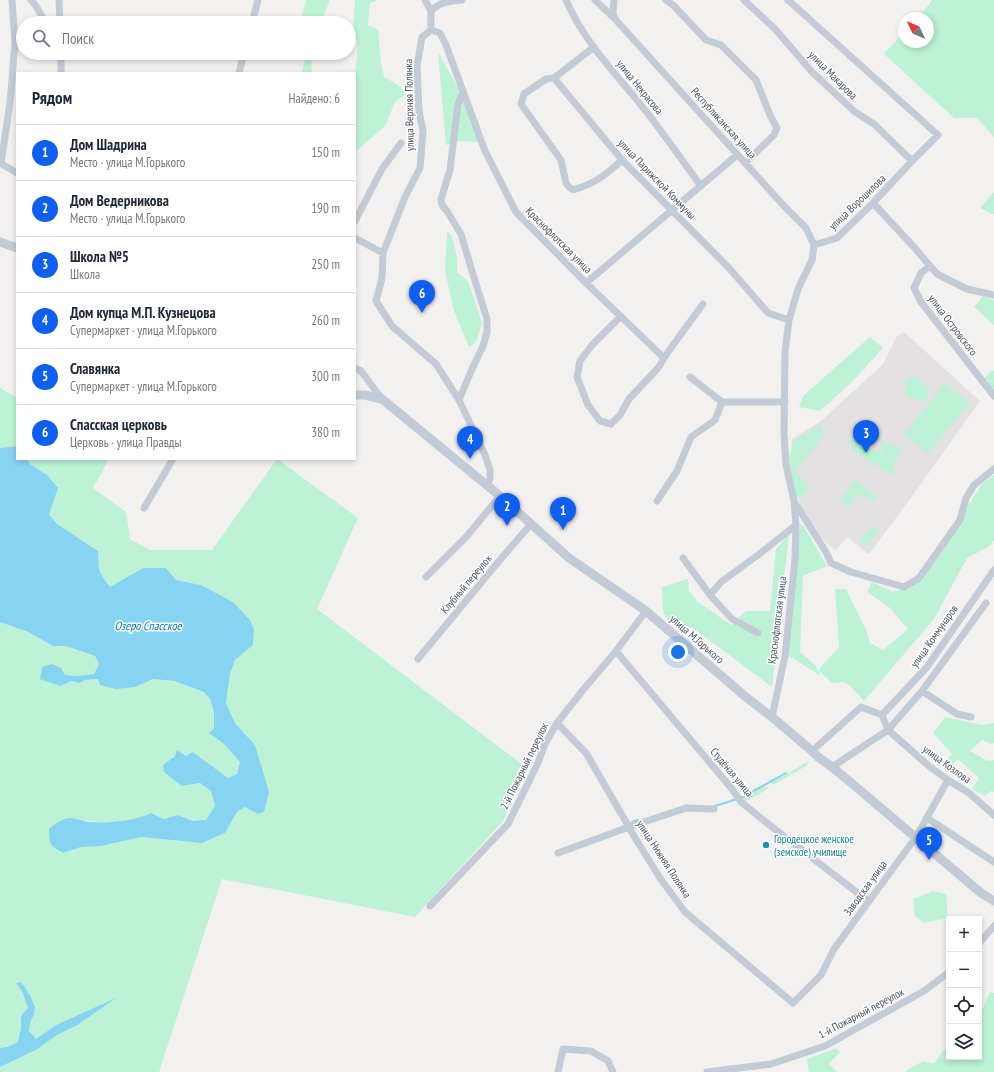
<!DOCTYPE html>
<html lang="ru">
<meta charset="utf-8">
<style>
:root{--surface:#fff;--page:#f2f2f3;--text:#1f2937;--muted:#747a83;--line:#e0e1e3;--accent:#0e5eef}
body{margin:0;font-family:"PT Sans Narrow",sans-serif;background:var(--page);color:var(--text)}
.controls{position:absolute;right:12px;bottom:12px;display:grid;overflow:hidden;border-radius:0px;box-shadow:0 2px 6px #0003}
.controls button{width:36px;height:36px;display:grid;place-items:center;padding:0;border:0;border-bottom:1px solid var(--line);background:var(--surface);color:var(--text);font:20px sans-serif}
.compass{position:absolute;left:898px;top:12px;width:36px;height:36px;border-radius:50%;background:var(--surface);box-shadow:0 2px 6px #0003;rotate:314deg}
.you{position:absolute;left:678px;top:652px;width:14px;height:14px;margin:-10px;border:3px solid #fff;border-radius:50%;background:#1a73e8;box-shadow:0 0 0 6px #1a73e833}
.badge{display:grid;place-items:center;width:26px;height:26px;border-radius:50%;background:var(--accent);color:#fff;font-size:13px;font-weight:700}
.pin{position:absolute;translate:-50% -33px;filter:drop-shadow(0 1px 2px #0008)}
.pin::after{content:'';position:absolute;top:21px;width:14px;height:12px;background:inherit;clip-path:polygon(0 0,100% 0,50% 100%)}
.list{margin:0;padding:0;list-style:none}
h2{display:flex;justify-content:space-between;align-items:center;height:52px;margin:0;padding:0 16px;font-size:17px}
h2 small{font-size:13px;font-weight:400;color:var(--muted)}
.list li{display:grid;grid-template-columns:26px 1fr auto;gap:12px;align-items:center;box-sizing:border-box;height:56px;padding:0 16px;border-top:1px solid var(--line)}
.list b{display:block;font-size:15px;white-space:nowrap}
.list p{margin:0;font-size:13px;white-space:nowrap;color:var(--muted)}
.list em{font-size:13px;font-style:normal;color:var(--muted)}
.icon{flex:none;width:22px;height:22px;fill:none;stroke:currentColor;stroke-width:2;stroke-linecap:round;stroke-linejoin:round}
.map{position:relative;flex:none;width:994px;height:1072px;overflow:hidden}
.search{position:absolute;background:var(--surface);box-shadow:0 2px 6px #0003;left:16px;top:16px;width:340px;height:44px;display:flex;align-items:center;gap:10px;box-sizing:border-box;padding:0 14px;border-radius:22px;color:var(--muted);font-size:15px}
.panel{position:absolute;background:var(--surface);box-shadow:0 2px 6px #0003;left:16px;top:72px;width:340px;height:388px;border-radius:0px}
.map>svg:first-child{display:block}
.education{fill:#e4e1e2}
.green{fill:#bdf2d6}
.water{fill:#87d3f2}
.lines{fill:none;stroke-linecap:round;stroke-linejoin:round}
.stream{stroke:#87d3f2;stroke-width:2}
.minor{stroke:#c3cbd6;stroke-width:7}
.tertiary{stroke:#c3cbd6;stroke-width:9}
.culture-dot{fill:#0f9aa8;stroke:#fff;stroke-width:1.5}
.labels{text-anchor:middle;stroke-width:3;stroke-linejoin:round;paint-order:stroke}
.street-label{font-size:11px;fill:#47525f;stroke:#fff}
.culture-label{font-size:11px;fill:#0d838f;stroke:#fff;text-anchor:start}
.water-label{font-size:12px;font-style:italic;fill:#047cae;stroke:#fff}
</style>
<div class="map">
<svg width="994" height="1072" viewBox="0 0 994 1072">
<rect width="100%" height="100%" fill="#f3f0f0"/>
<!-- education -->
<path class="education" d="M904 332 980 401 913 495 869 554 847 537 836 550 815 534 801 508 790 468 792 439 821 421 883 364 897 336Z"/>
<!-- green -->
<path class="green" d="M306 0H330L324 14 322 23H300Z
M355 0H378L370 3 368 25 378 30 381 63 384 77 400 86 405 95 395 102 385 126 355 152V75L358 46 353 30Z
M932 0H994V137L977 118H954L884 54 904 32V42H928V18H917L929 5Z
M438 52 459 90 455 103 463 100 479 142 460 141 446 145Z
M306 53H314L311 64 312 73H302Z
M994 192V214H991L980 208Z
M447 231 452 236 457 256V272L468 281 482 323 476 342 469 347 454 311 445 271Z
M983 296 994 300V325L974 307Z
M870 337 883 348 849 385 820 411 799 407 803 396Z
M992 370 994 371V392L984 379Z
M916 376 929 390 926 402 907 397 905 379Z
M945 383 970 403 928 454 904 434Z
M0 388 17 398V446L0 448Z
M821 424 824 436 795 471 810 487 801 498 796 497 788 461 794 441Z
M846 438 882 454 881 440 902 450 895 464 894 476 854 452Z
M26 459H109L93 488 126 512 130 539 150 550H212L277 459 358 518 317 609 527 768 503 821 415 917 222 879 159 1072H0V1067L36 1050 57 1035 76 1026 113 1000 56 1025 36 1039 29 1032 31 1020 34 1015 35 1007 21 982H17L22 991 28 1008 21 1016V1028L18 1042 7 1047 0 1048V622L28 632 53 646H66L95 656 99 664 94 674 75 676 65 675 61 668V686L71 681 80 683 85 680 98 679 100 685 105 686 135 687 153 679 174 681 204 692 210 699 214 713V728L209 733 224 744 240 762 237 774 228 778 193 752 186 756H175L163 765 182 786 200 783 211 791 215 806 206 820 194 821 178 815 164 819 151 813C126 825 96 823 70 818L63 853 81 847 101 846 141 837 202 843 225 833 237 812 245 807 258 814 261 766 255 745 235 723 226 704 230 674 235 660 253 645 250 620 233 602 201 585 176 580 143 568 110 587 104 579 99 570 98 551 57 524 49 513 47 475 30 464Z
M994 475V540L990 546 967 558 934 619 864 701 848 684 844 682 832 683 818 670 839 647 835 589H846L866 630 870 643 883 650 908 629 890 608 867 592 872 582 893 592 920 581 982 484Z
M855 480 877 497 873 501 859 494 848 509 840 499Z
M800 524 803 525 827 566 803 576 800 652 815 665 821 676 786 654Z
M872 527 880 531 867 546 859 539Z
M789 534 772 687 693 628 670 623 663 612 662 587 688 579 689 591 698 602 731 625 746 611H770L776 549Z
M945 717 982 725 994 723V743L992 744 982 740 970 751 988 761 994 760V792L991 791 985 796 972 789 979 778 958 759 950 768 943 763 952 754 933 733Z
M809 761 806 766 773 785 768 780 780 778Z
M762 785 769 788 745 802 740 797Z
M933 891 946 894 948 918 924 923 915 916 913 899Z
M990 992 994 993V1072H904L923 1061 934 1064 943 1051 949 1046V1057H979V1017Z
M836 1048 840 1052 829 1064 837 1072H809L807 1059Z"/>
<!-- water -->
<path class="water" d="M17 446V459H26L30 464 47 475 58 488 49 514 57 524 98 551 99 570 104 579 110 587 143 568H166L176 580 201 585 233 602 250 620 254 630 253 645 235 660 230 674 226 703 235 723 255 745 269 792 264 812 258 814 245 807 237 812 225 833 202 843 141 837 101 846 81 847 63 853C50 845 49 845 49 829 55 824 62 818 70 818 76 818 83 821 89 822 109 823 132 822 151 813L164 819 178 815 193 821 206 820 215 806 211 791 200 783 182 786 164 772 163 765 175 756 177 750 186 756 193 752 228 778 237 774 240 762 224 744 209 733 214 728V713L210 699 204 692 174 681 153 679 135 687 116 689 100 685 98 679 85 680 80 683 71 681 61 686 51 683 40 679 42 667 52 664 61 668 65 675 75 676 94 674 99 664 95 656 66 646H53L28 632 0 622V448Z
M21 982 30 995 35 1007 34 1015 31 1020 29 1031 36 1039 56 1025 116 998 76 1026 57 1035 36 1050 0 1067V1048L7 1047 18 1042 21 1028V1016L28 1008 22 991 16 983Z"/>
<g class="lines">
<!-- stream -->
<path class="stream" d="M741 798 786 773
M715 806 737 799
M632 822 638 820"/>
<!-- minor -->
<path class="minor" d="M31 0 36 6 46 23
M59 0 60 23
M425 0 431 11
M462 0C450 1 440 2 431 11V30L422 37 417 66 419 111 423 131 420 168 405 197 383 253 382 278 376 301 392 326 436 364 459 400 485 455 490 470V478L487 486
M566 0C583 40 614 72 641 105 662 131 681 159 701 186
M595 0 615 19 784 206 806 228 814 245 812 260 798 289 789 320 785 351 784 434 786 465 794 501 796 525 795 559 785 656 772 717
M614 0 613 14 615 18
M666 0 674 6 706 40 721 45 756 80 770 115 777 128 774 135 745 163
M744 0 776 30 812 72 855 112 874 124 912 161
M788 0 938 135 912 161 873 203 837 238 814 245
M252 23 258 0
M431 30 440 33 446 45 485 151 516 212 586 283 664 358
M594 47 554 78 622 160 729 268 768 313 789 320
M61 53V73
M239 73 244 53
M554 78 546 79 524 94 521 104 561 160 566 183 569 187 573 190C594 184 606 175 622 160
M0 163 17 173
M1 164 10 103 15 43 12 0
M873 203 913 246 937 274 967 289 994 295
M355 221 382 169 401 143
M355 238 383 253
M930 266 921 273 914 288 921 302 994 396
M586 283 737 155
M621 316 592 345 580 361 577 377 588 405 600 421 611 424 620 415 629 399 658 368 668 352 703 304
M355 368 361 371 382 399
M690 377 722 402H785
M459 400 472 369 483 346 487 332V319L471 268 461 234 447 211 442 205 441 199 450 170 458 104 463 91
M657 501 677 471 691 437 715 420 722 402
M795 503 826 552 831 563 851 572 904 587 919 578 960 520 966 498 974 485 994 469
M144 508 173 459
M683 558 710 595 732 619 758 633
M426 577 467 536 500 496
M710 595 721 582 758 555 796 525
M616 651 732 789 741 802 767 823 868 901
M418 659 494 567 531 524
M922 691 957 714 971 717
M882 715 888 730 929 766 948 780 969 793 994 815
M557 723 586 753 629 827 632 833 660 878 685 912 793 1003 821 975 834 949 916 837 948 780
M812 751 861 707 882 715 927 667 994 570
M832 767 888 730 922 691 986 603
M927 818 994 862
M558 853 629 827 686 808 714 809
M430 906 508 824 537 765 545 744 557 723 583 690 616 651 646 611
M979 943 994 926
M558 1072 563 1049 591 1051 608 1061 613 1072
M707 1072 771 1064 825 1046 924 991 949 972"/>
<!-- tertiary -->
<path class="tertiary" d="M0 242 17 248
M355 395H365L382 399 500 496 569 558 646 611 747 698 772 717 812 751 818 757 832 767 855 786 981 893 994 901"/>
</g>
<!-- markers -->
<circle class="culture-dot" cx="766" cy="845" r="4"/>
<g class="labels">
<!-- street labels -->
<g class="street-label">
<text transform="translate(833 75) rotate(45)" y="4">улица Макарова</text>
<text transform="translate(640 87) rotate(51)" y="4">улица Некрасова</text>
<text transform="translate(409 105) rotate(-91)" y="4">улица Верхняя Полянка</text>
<text transform="translate(724 123) rotate(48)" y="4">Республиканская улица</text>
<text transform="translate(657 179) rotate(46)" y="4">улица Парижской Коммуны</text>
<text transform="translate(857 202) rotate(-44)" y="4">улица Ворошилова</text>
<text transform="translate(559 240) rotate(45)" y="4">Краснофлотская улица</text>
<text transform="translate(953 325) rotate(53)" y="4">улица Островского</text>
<text transform="translate(466 584) rotate(-50)" y="4">Клубный переулок</text>
<text transform="translate(777 620) rotate(-83)" y="4">Краснофлотская улица</text>
<text transform="translate(934 636) rotate(-55)" y="4">улица Коммунаров</text>
<text transform="translate(697 639) rotate(41)" y="4">улица М.Горького</text>
<text transform="translate(947 764) rotate(36)" y="4">улица Козлова</text>
<text transform="translate(524 766) rotate(-64)" y="4">2-й Пожарный переулок</text>
<text transform="translate(732 772) rotate(50)" y="4">Студёная улица</text>
<text transform="translate(664 859) rotate(57)" y="4">улица Нижняя Полянка</text>
<text transform="translate(865 888) rotate(-54)" y="4">Заводская улица</text>
<text transform="translate(861 1013) rotate(-28)" y="4">1-й Пожарный переулок</text>
</g>
<!-- culture labels -->
<g class="culture-label">
<text x="774" y="843">Городецкое женское<tspan x="774" dy="13">(земское) училище</tspan></text>
</g>
<!-- water labels -->
<g class="water-label">
<text x="148" y="630">Озеро Спасское</text>
</g>
</g>
</svg>
<div class="controls">
<button>+</button>
<button>−</button>
<button><svg class="icon" aria-label="locate" viewBox="0 0 24 24"><circle cx="12" cy="12" r="6"/><path d="M12 2v4M12 18v4M2 12h4M18 12h4"/></svg></button>
<button><svg class="icon" aria-label="layers" viewBox="0 0 24 24"><path d="M12 4l9 5-9 5-9-5zM3 14l9 5 9-5"/></svg></button>
</div>
<svg class="compass" viewBox="-18 -18 36 36"><path d="M0-13l5 13h-10z" fill="#e53935"/><path d="M0 13l5-13h-10z" fill="#747a83"/></svg>
<div class="you"></div>
<div class="pin badge" style="left:563px;top:530px">1</div>
<div class="pin badge" style="left:507px;top:526px">2</div>
<div class="pin badge" style="left:866px;top:453px">3</div>
<div class="pin badge" style="left:470px;top:459px">4</div>
<div class="pin badge" style="left:929px;top:860px">5</div>
<div class="pin badge" style="left:422px;top:313px">6</div>
<div class="search"><svg class="icon" aria-label="search" viewBox="0 0 24 24"><circle cx="10" cy="10" r="6"/><path d="M15 15l6 6"/></svg>Поиск</div>
<section class="panel">
<h2>Рядом<small>Найдено: 6</small></h2>
<ul class="list">
<li><span class="badge">1</span><div><b>Дом Шадрина</b><p>Место · улица М.Горького</p></div><em>150 m</em></li>
<li><span class="badge">2</span><div><b>Дом Ведерникова</b><p>Место · улица М.Горького</p></div><em>190 m</em></li>
<li><span class="badge">3</span><div><b>Школа №5</b><p>Школа</p></div><em>250 m</em></li>
<li><span class="badge">4</span><div><b>Дом купца М.П. Кузнецова</b><p>Супермаркет · улица М.Горького</p></div><em>260 m</em></li>
<li><span class="badge">5</span><div><b>Славянка</b><p>Супермаркет · улица М.Горького</p></div><em>300 m</em></li>
<li><span class="badge">6</span><div><b>Спасская церковь</b><p>Церковь · улица Правды</p></div><em>380 m</em></li>
</ul>
</section>
</div>
